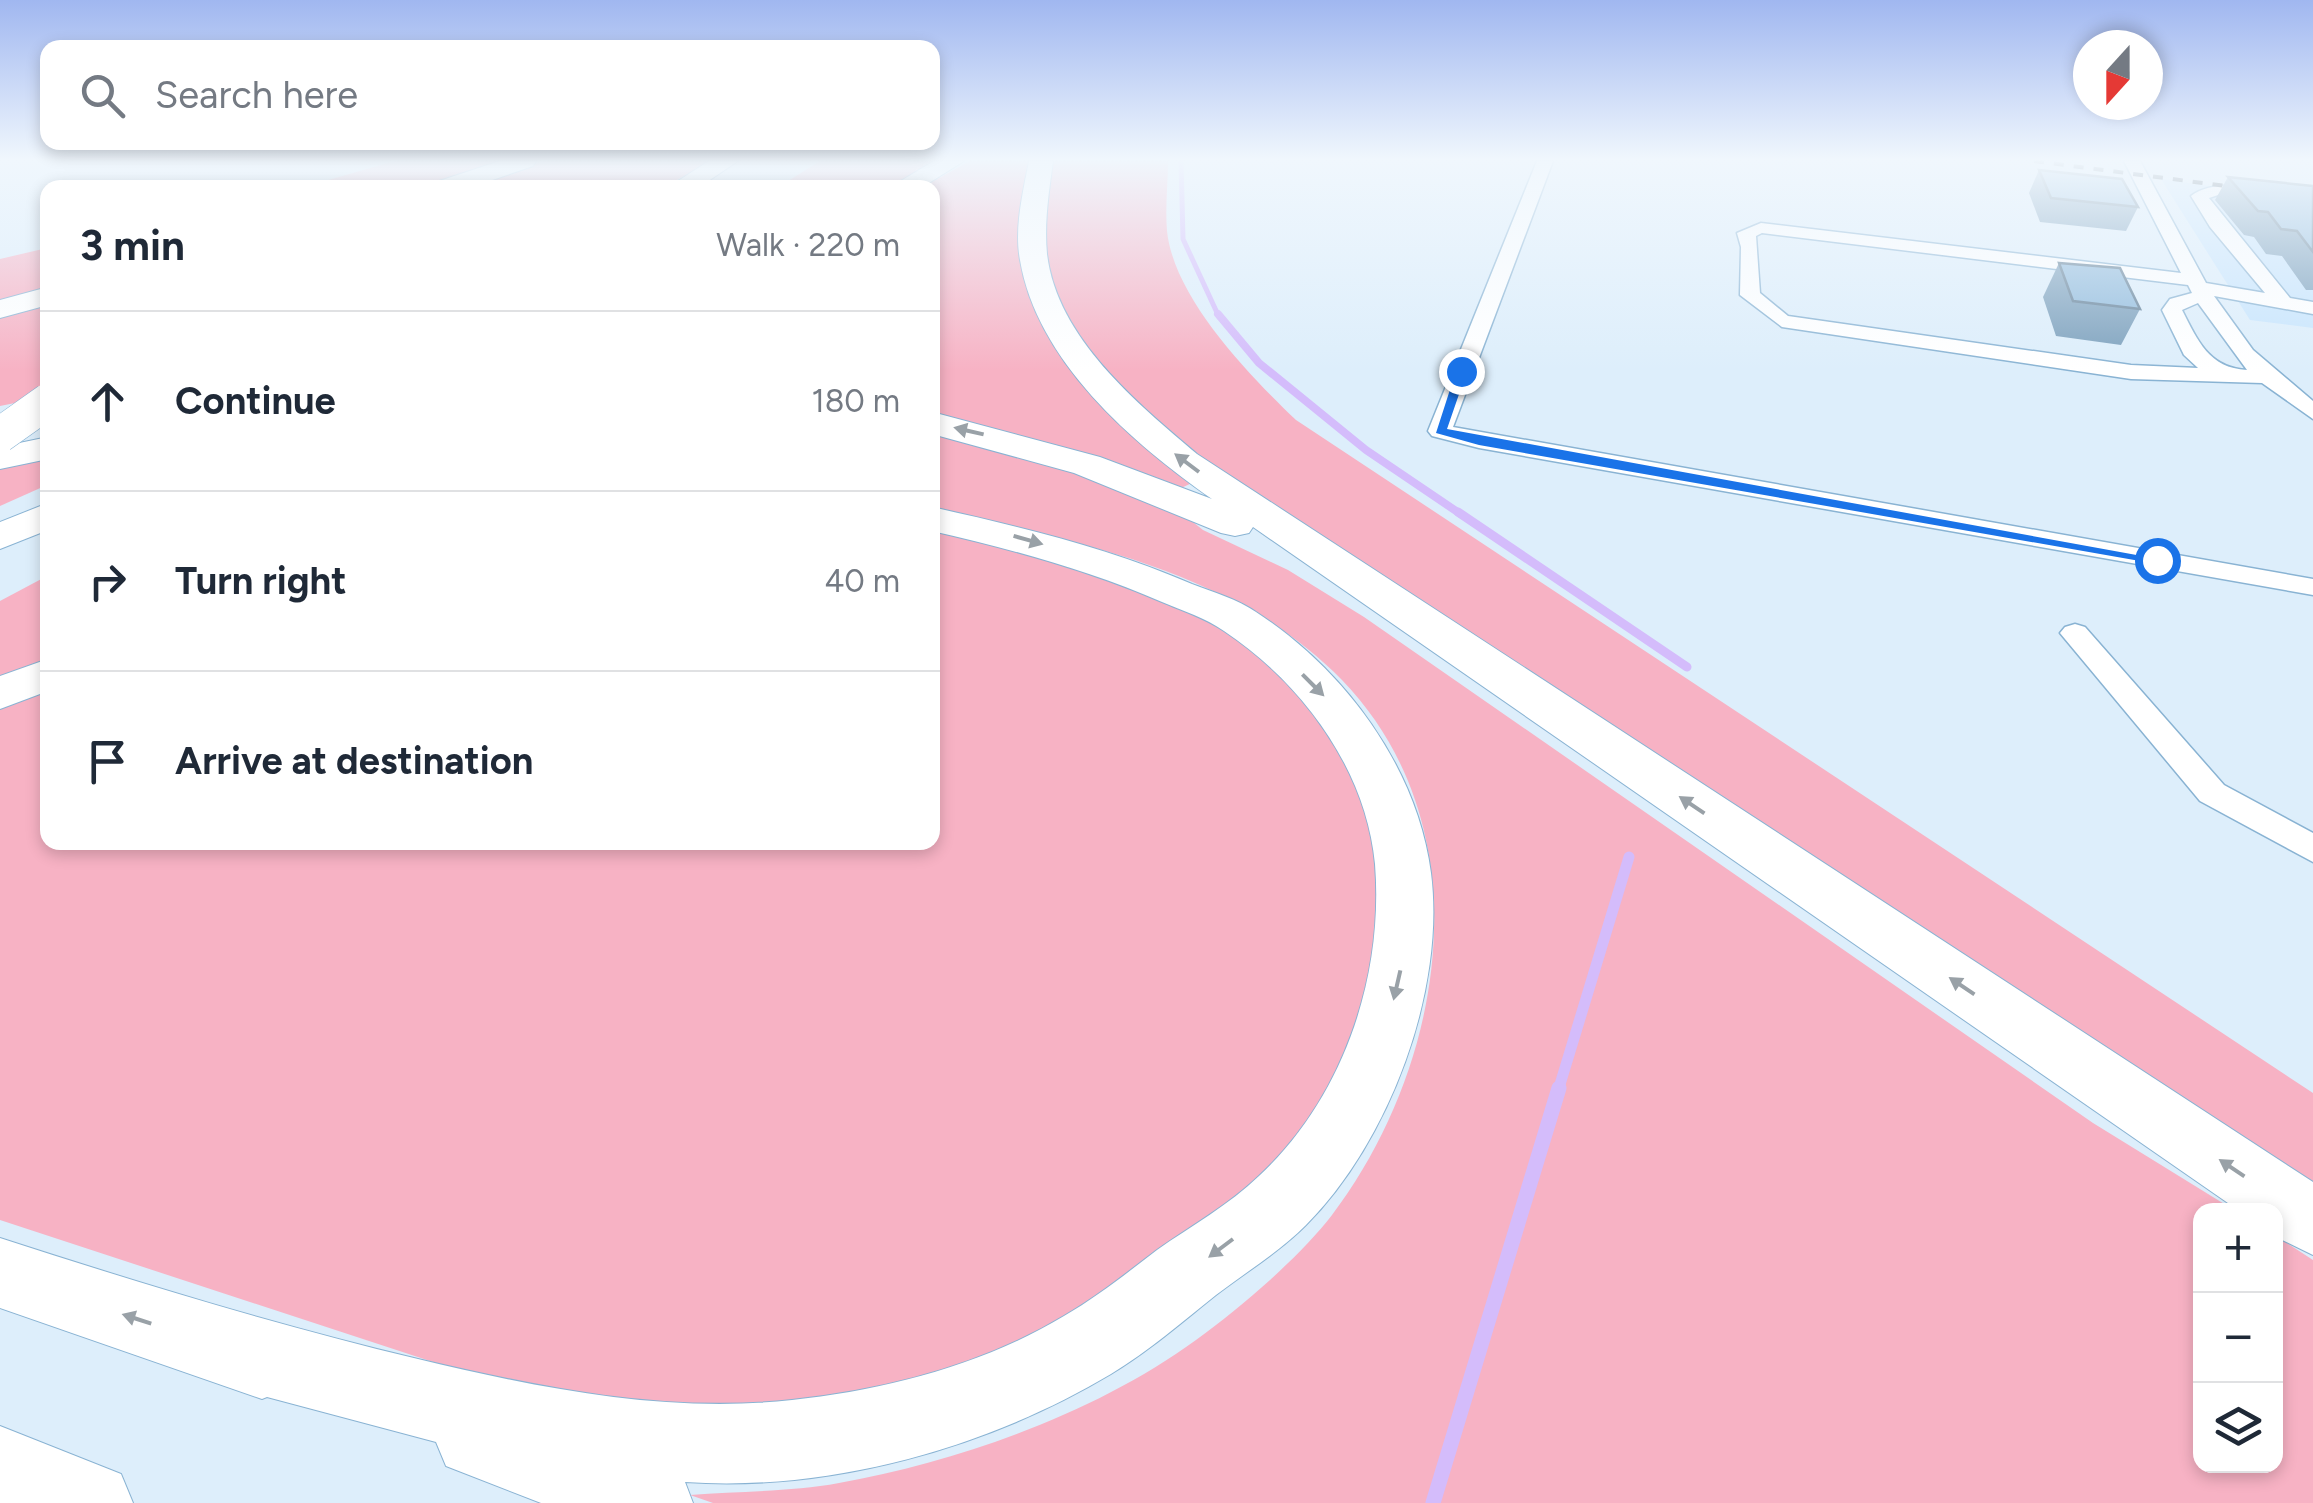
<!DOCTYPE html>
<html lang="en">
<head>
<meta charset="utf-8">
<style>
	:root { --surface:#fff; --page:#f2f2f3; --text:#1f2937; --muted:#747a83; --line:#e0e1e3 }
	body { margin:0; font-family:Figtree,sans-serif; background:var(--page); color:var(--text) }
	.controls { position:absolute; right:30px; bottom:30px; display:grid; overflow:hidden; border-radius:20px; box-shadow:0 5px 15px #0003 }
	.controls button { width:90px; height:90px; display:grid; place-items:center; padding:0; border:0; border-bottom:2px solid var(--line); background:var(--surface); color:var(--text); font:50px sans-serif }
	.compass { position:absolute; left:2073px; top:30px; width:90px; height:90px; border-radius:50%; background:var(--surface); box-shadow:0 5px 15px #0003; rotate:201deg }
	.stop { position:absolute; width:30px; height:30px; margin:-22px; border:8px solid #1a73e8; border-radius:50%; background:#fff }
	.stop.end { background:#1a73e8; border-color:#fff; box-shadow:0 2px 10px #0008 }
	.list { margin:0; padding:0; list-style:none }
	h2 { display:flex; justify-content:space-between; align-items:center; height:130px; margin:0; padding:0 40px; font-size:42px }
	h2 small { font-size:32px; font-weight:400; color:var(--muted) }
	.list li { display:grid; grid-template-columns:65px 1fr auto; gap:30px; align-items:center; box-sizing:border-box; height:180px; padding:0 40px; border-top:2px solid var(--line) }
	.list b { display:block; font-size:38px; white-space:nowrap }
	.list em { font-size:32px; font-style:normal; color:var(--muted) }
	.icon { flex:none; width:55px; height:55px; fill:none; stroke:currentColor; stroke-width:2; stroke-linecap:round; stroke-linejoin:round }
	.map { position:relative; flex:none; width:2313px; height:1503px; overflow:hidden }
	.search { position:absolute; background:var(--surface); box-shadow:0 5px 15px #0003; left:40px; top:40px; width:900px; height:110px; display:flex; align-items:center; gap:25px; box-sizing:border-box; padding:0 35px; border-radius:20px; color:var(--muted); font-size:38px }
	.panel { position:absolute; background:var(--surface); box-shadow:0 5px 15px #0003; left:40px; top:180px; width:900px; height:670px; border-radius:20px }
	.map>svg:first-child { display:block }
</style>
</head>
<body>
<div class="map">
<svg width="2313" height="1503" viewBox="0 0 2313 1503">
	<rect width="100%" height="100%" fill="#ddeefb"/>
	<polygon fill="#c8e5fd" points="2161,179 2313,201 2313,328 2250,320"/>
	<g fill="#f7b2c4">
		<polygon points="395,161 511,161 431,187 300,188"/>
		<polygon points="543,161 713,161 663,187 471,188"/>
		<polygon points="820,161 945,161 892,187 777,188"/>
		<polygon points="970,161 1030,161 1022,240 1032,296 1194,482 1179,489 1022,436 933,415 932,188 921,188"/>
		<path d="M1050,161h118c0,22 -3,47 -1,70 7,67 82,144 129,189l1017,673v93l-1079,-702c-75,-59 -184,-133 -189,-239 -1,-28 4,-57 5,-84z"/>
		<polygon points="47,248 47,292 0,303 0,259"/>
		<polygon points="47,306 47,391 35,399 0,406 0,318"/>
		<path d="M933,429l85,21 166,65 19,15 85,40 76,47 729,506 141,87h-34v256h76v-230l37,24v243h-1600l-23,-8c49,-4 101,-3 149,-12 121,-22 257,-70 357,-143 44,-32 103,-82 136,-125 115,-152 152,-388 10,-535 -104,-107 -268,-142 -409,-168z"/>
		<polygon points="47,454 47,485 0,506 0,463"/>
		<polygon points="933,530 1058,557 1218,623 1307,692 1382,825 1366,1044 1239,1227 907,1406 570,1407 0,1220 0,706 47,686 48,842 932,842"/>
		<polygon points="47,576 47,666 0,686 0,601"/>
	</g>
	<g fill="none" stroke-linecap="round" stroke-linejoin="round">
		<polyline stroke="#d4bcfb" stroke-width="5" points="1181,161 1183,239 1219,317"/>
		<polyline stroke="#d4bcfb" stroke-width="8" points="1218,314 1259,363 1366,450 1462,515"/>
		<polyline stroke="#d4bcfb" stroke-width="9" points="1458,512 1687,667"/>
		<polyline stroke="#d4bcfb" stroke-width="11" points="1558,1091 1629,857"/>
		<polyline stroke="#d4bcfb" stroke-width="15" points="1433,1503 1559,1088"/>
		<defs>
			<g id="minor">
				<polygon points="1537,161 1553,161 1453,427 2313,579 2313,595 1479,448 1432,436 1428,431"/>
				<path d="M2124,161h16l66,122 59,10 -55,-66 -19,-31c29,-22 87,-3 122,2v10l-95,-13 -9,3 81,100 23,4v12l-99,-18 39,54 60,51v18l-51,-36 -131,-4 -349,-52 -42,-32 1,-48 -4,-14 24,-10 420,50zM1762,233l426,52 4,8 -22,6 -8,11 22,45 14,13 -67,-3 -343,-49 -28,-23 -4,-57zM2198,303l49,67c-38,-2 -49,-29 -65,-60z"/>
				<polygon points="2075,624 2085,627 2224,785 2313,833 2313,862 2200,801 2060,633 2065,627"/>
			</g>
			<g id="highway">
				<polygon points="500,161 536,161 533,166 469,188 430,188 433,183"/>
				<polygon points="709,161 738,161 698,188 667,188"/>
				<polygon points="934,161 964,161 921,188 889,188"/>
				<path d="M1029,161h24c-4,30 -9,62 -6,93 10,84 90,149 150,200l1116,728v73l-37,-18v-27h-38l-985,-683 -4,6 -14,3 -14,-3 -147,-60 -142,-39v-22l168,45 112,42c-80,-56 -175,-138 -192,-239 -6,-32 3,-68 9,-99z"/>
				<polygon points="48,287 48,305 0,318 0,300"/>
				<polygon points="48,437 48,459 0,469 0,447"/>
				<polygon points="48,503 48,530 0,549 0,522"/>
				<path d="M932,507c89,20 177,41 260,77 21,8 45,15 64,28 89,58 161,155 175,261 15,117 -42,269 -125,352 -27,27 -60,47 -90,70 -34,27 -67,56 -105,79 -124,74 -281,118 -426,108l8,21h-152l-95,-37 -10,-24 -169,-45 -5,2 -262,-91v-70c139,45 276,87 418,121 121,29 249,55 374,41 93,-10 191,-35 272,-84 33,-19 63,-43 93,-66 34,-24 72,-45 102,-74 84,-78 125,-199 116,-312 -9,-95 -73,-181 -151,-233 -18,-13 -41,-20 -62,-29 -74,-32 -151,-53 -230,-71z"/>
				<polygon points="48,659 48,691 0,709 0,676"/>
				<polygon points="0,1426 121,1474 133,1503 0,1503"/>
			</g>
		</defs>
		<use href="#minor" stroke="#89b3d3" stroke-width="3"/>
		<use href="#highway" stroke="#89b3d3" stroke-width="2"/>
		<use href="#minor" fill="#fff" fill-rule="evenodd"/>
		<use href="#highway" fill="#fff" fill-rule="evenodd"/>
		<polyline stroke="#324350" stroke-width="4" stroke-dasharray="10 10" stroke-linecap="butt" points="2034,161 2249,189"/>
		<defs>
			<polyline id="highway-bridge" points="0,435 48,401"/>
		</defs>
		<use href="#highway-bridge" stroke="#89b3d3" stroke-width="36" stroke-linecap="butt"/>
		<use href="#highway-bridge" stroke="#fff" stroke-width="35"/>
	</g>
	<g fill="#7da1bd">
		<polygon points="2039,170 2138,207 2126,231 2040,222 2029,193"/>
		<polygon points="2228,177 2313,186 2313,290 2306,290 2282,256 2266,254 2254,237 2244,235 2215,200"/>
		<polygon points="2059,263 2140,309 2121,345 2056,336 2043,297"/>
	</g>
	<g fill="#91bbdc" stroke="#66839a" stroke-width="2.5">
		<polygon points="2039,170 2122,179 2138,207 2051,198"/>
		<polygon points="2228,177 2313,186 2313,252 2297,231 2281,229 2268,212 2258,211"/>
		<polygon points="2059,263 2120,268 2140,309 2073,301"/>
	</g>
	<defs><path id="oneway-solid" d="M-6-.8H1V-3.2L6.5 0L1 3.2V.8H-6Z" transform="scale(2.5)"/></defs>
	<g fill="#99a1a7">
		<use href="#oneway-solid" transform="translate(969 431) rotate(-167)"/>
		<use href="#oneway-solid" transform="translate(1187 463) rotate(-143)"/>
		<use href="#oneway-solid" transform="translate(1028 540) rotate(16)"/>
		<use href="#oneway-solid" transform="translate(1313 685) rotate(45)"/>
		<use href="#oneway-solid" transform="translate(1692 805) rotate(-146)"/>
		<use href="#oneway-solid" transform="translate(1397 985) rotate(103)"/>
		<use href="#oneway-solid" transform="translate(1962 986) rotate(-146)"/>
		<use href="#oneway-solid" transform="translate(2232 1168) rotate(-146)"/>
		<use href="#oneway-solid" transform="translate(1221 1248) rotate(143)"/>
		<use href="#oneway-solid" transform="translate(137 1319) rotate(-162)"/>
	</g>
	<linearGradient id="sky" x2="0" y2="1"><stop stop-color="#a0b7f0"/><stop offset="0.43" stop-color="#f0f7fd"/><stop offset="1" stop-color="#f0f7fd" stop-opacity="0"/></linearGradient>
	<rect width="2313" height="371" fill="url(#sky)"/>
	<polygon fill="#1a73e8" points="1461,367 1467,371 1447,429 2164,560 2157,564 1479,445 1436,433 1456,371"/>
</svg>
<div class="controls">
<button>+</button>
<button>−</button>
<button><svg class="icon" aria-label="layers" viewBox="0 0 24 24"><path d="M12 4l9 5-9 5-9-5zM3 14l9 5 9-5"/></svg></button>
</div>
<svg class="compass" viewBox="-18 -18 36 36"><path d="M0-13l5 13h-10z" fill="#e53935"/><path d="M0 13l5-13h-10z" fill="#747a83"/></svg>
<div class="stop" style="left:2157px;top:560px"></div>
<div class="stop end" style="left:1461px;top:371px"></div>
<div class="search"><svg class="icon" aria-label="search" viewBox="0 0 24 24"><circle cx="10" cy="10" r="6"/><path d="M15 15l6 6"/></svg>Search here</div>
<section class="panel">
<h2>3 min<small>Walk · 220 m</small></h2>
<ul class="list">
<li><svg class="icon" aria-label="ahead" viewBox="0 0 24 24"><path d="M12 20V5M6 11l6-6 6 6"/></svg><div><b>Continue</b></div><em>180 m</em></li>
<li><svg class="icon" aria-label="right" viewBox="0 0 24 24"><path d="M7 20v-9h11M14 6l5 5-5 5"/></svg><div><b>Turn right</b></div><em>40 m</em></li>
<li><svg class="icon" aria-label="arrive" viewBox="0 0 24 24"><path d="M6 21V4h12l-3 4 3 4H6"/></svg><div><b>Arrive at destination</b></div></li>
</ul>
</section>
</div>
</body>
</html>
